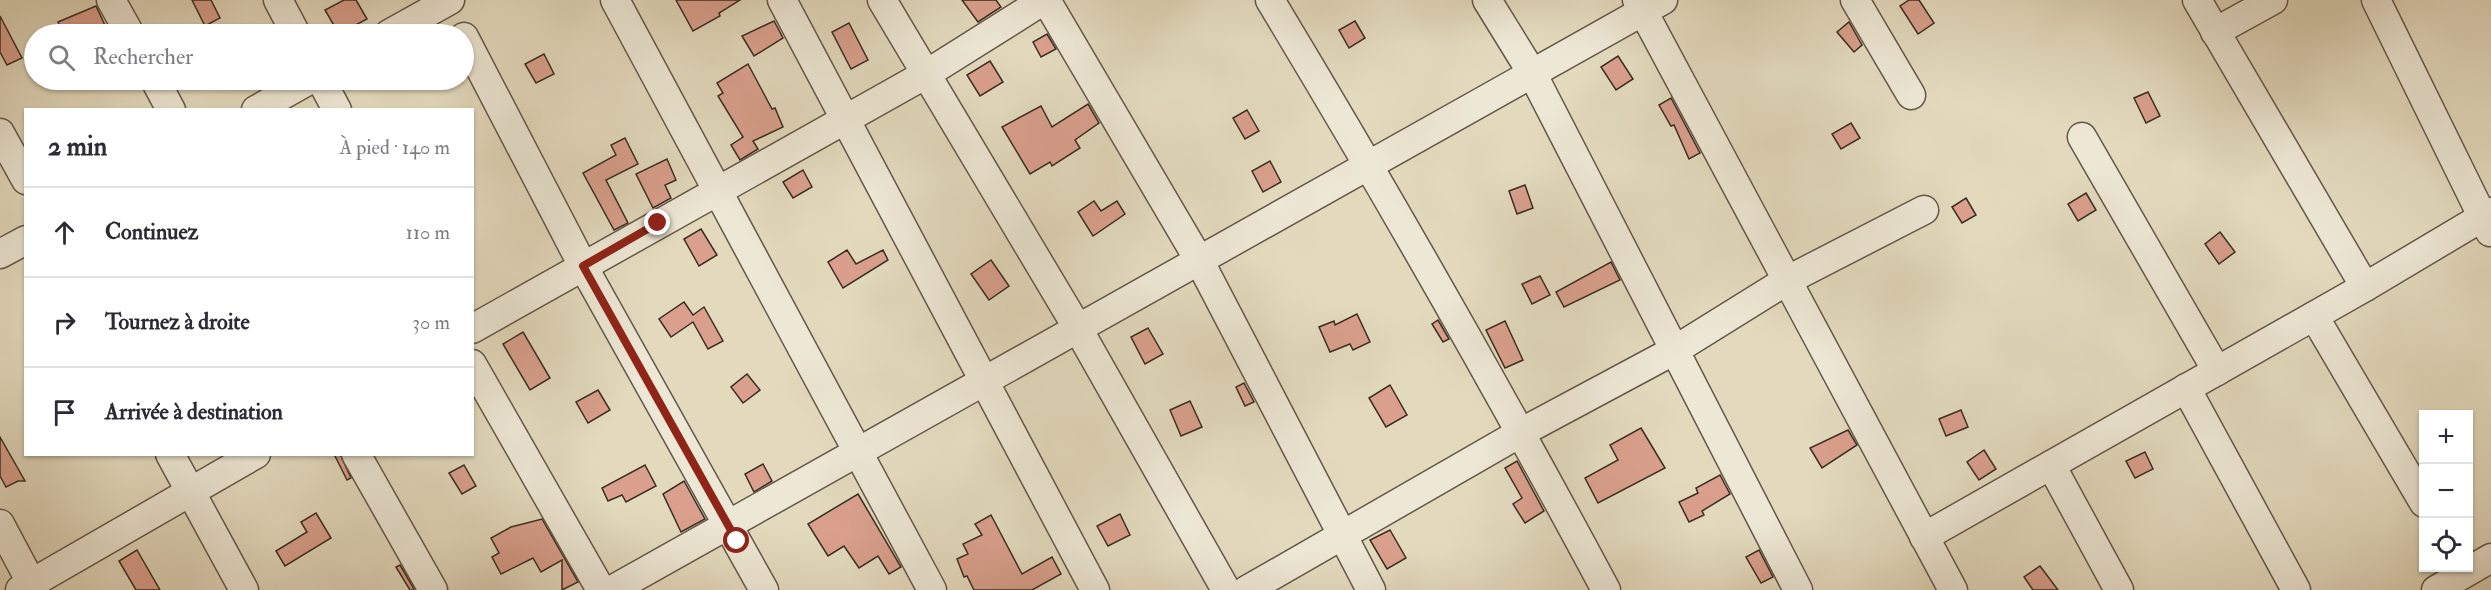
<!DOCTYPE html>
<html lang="fr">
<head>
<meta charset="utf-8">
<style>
	:root { --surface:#fff; --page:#f7f7f7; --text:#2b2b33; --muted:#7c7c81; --line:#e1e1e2 }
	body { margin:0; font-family:"IM FELL Double Pica",serif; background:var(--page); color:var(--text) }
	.controls { position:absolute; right:18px; bottom:18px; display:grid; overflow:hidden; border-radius:0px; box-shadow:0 2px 4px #0004 }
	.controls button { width:54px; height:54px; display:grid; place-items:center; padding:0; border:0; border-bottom:2px solid var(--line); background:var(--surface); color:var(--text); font:30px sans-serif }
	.stop { position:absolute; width:18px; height:18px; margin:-14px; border:4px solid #8f2418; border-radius:50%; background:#fff }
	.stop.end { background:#8f2418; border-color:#fff; box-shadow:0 2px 6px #0008 }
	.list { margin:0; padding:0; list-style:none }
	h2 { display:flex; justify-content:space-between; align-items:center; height:78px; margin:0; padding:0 24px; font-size:26px }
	h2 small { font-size:20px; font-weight:400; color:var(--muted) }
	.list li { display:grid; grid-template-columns:39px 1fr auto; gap:18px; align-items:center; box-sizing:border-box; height:90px; padding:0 24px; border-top:2px solid var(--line) }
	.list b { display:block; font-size:22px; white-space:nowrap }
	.list em { font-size:20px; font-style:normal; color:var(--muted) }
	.icon { flex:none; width:33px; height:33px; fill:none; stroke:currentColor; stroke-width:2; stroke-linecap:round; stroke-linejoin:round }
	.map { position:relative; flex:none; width:2491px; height:590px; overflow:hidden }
	.search { position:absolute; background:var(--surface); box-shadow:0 2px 4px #0004; left:24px; top:24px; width:450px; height:66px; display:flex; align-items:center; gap:15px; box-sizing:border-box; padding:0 21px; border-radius:33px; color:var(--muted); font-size:22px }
	.panel { position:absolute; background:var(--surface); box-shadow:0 2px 4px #0004; left:24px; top:108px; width:450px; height:348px; border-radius:0px }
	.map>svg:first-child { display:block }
</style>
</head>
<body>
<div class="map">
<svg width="2491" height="590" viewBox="0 0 2491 590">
	<rect width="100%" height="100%" fill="#e3dabe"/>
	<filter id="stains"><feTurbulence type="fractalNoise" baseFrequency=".00333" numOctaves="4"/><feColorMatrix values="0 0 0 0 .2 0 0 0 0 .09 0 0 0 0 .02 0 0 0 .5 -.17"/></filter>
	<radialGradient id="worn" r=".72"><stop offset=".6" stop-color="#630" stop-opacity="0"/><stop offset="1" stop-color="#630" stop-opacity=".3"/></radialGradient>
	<g fill="#daa08d" stroke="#3b2d22" stroke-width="1.5">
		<polygon points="192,0 211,0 220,18 205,26"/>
		<polygon points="344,0 356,0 367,19 339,34 325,10"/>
		<polygon points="676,0 740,0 719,13 720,16 693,31"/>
		<polygon points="962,0 996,0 1001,7 978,22"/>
		<polygon points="1909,0 1919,0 1934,23 1918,34 1900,6"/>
		<polygon points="96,6 109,34 63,34 58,22"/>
		<polygon points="0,16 22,58 7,65 0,52"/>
		<polygon points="774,21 783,38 754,56 742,36"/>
		<polygon points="1355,21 1365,38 1349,48 1339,30"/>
		<polygon points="1849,22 1862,45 1854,52 1837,32"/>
		<polygon points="849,23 868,60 851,69 832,32"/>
		<polygon points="1047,34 1056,49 1041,57 1033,42"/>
		<polygon points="544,54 554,74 536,83 525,64"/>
		<polygon points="1618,56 1633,79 1616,90 1601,67"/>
		<polygon points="990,61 1003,82 980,96 967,75"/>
		<polygon points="748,64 772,109 775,108 783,127 753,141 758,149 740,160 731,145 743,137 718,96 723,93 717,83"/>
		<polygon points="2148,92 2160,116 2146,123 2134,98"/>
		<polygon points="1671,98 1700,153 1689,159 1674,125 1671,126 1659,105"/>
		<polygon points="1088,104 1099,123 1075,140 1080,148 1052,166 1050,162 1030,174 1002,127 1041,106 1052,127"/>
		<polygon points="1247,110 1259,131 1245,139 1233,118"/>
		<polygon points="1851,123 1860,138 1841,149 1832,134"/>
		<polygon points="625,138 638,164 606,180 628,223 614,230 583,173 616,155 611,145"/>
		<polygon points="667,159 676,180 665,185 671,198 653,208 636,174"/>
		<polygon points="1270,161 1281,182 1263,192 1252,171"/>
		<polygon points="803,170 812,187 793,198 783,182"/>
		<polygon points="1525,185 1533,208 1517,214 1509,191"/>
		<polygon points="2086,193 2096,210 2078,221 2068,204"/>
		<polygon points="1966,198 1976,215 1962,223 1952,207"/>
		<polygon points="1094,201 1101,211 1117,201 1125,214 1093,236 1078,212"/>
		<polygon points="701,229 717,255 699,266 684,239"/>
		<polygon points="2220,232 2235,252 2219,264 2205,244"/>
		<polygon points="847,250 856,264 883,250 888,260 843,288 828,262"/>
		<polygon points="991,260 1009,286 989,300 971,274"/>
		<polygon points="1611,262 1620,280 1564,307 1556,292"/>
		<polygon points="1540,276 1550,295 1532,304 1522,284"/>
		<polygon points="684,302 693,315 704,307 723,341 708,349 693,322 671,337 659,319"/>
		<polygon points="1357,314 1370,342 1353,350 1350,344 1330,352 1319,327 1334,321 1335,325"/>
		<polygon points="1438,320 1449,339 1443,342 1432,324"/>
		<polygon points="1505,321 1523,360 1505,368 1486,330"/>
		<polygon points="1148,328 1163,354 1145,364 1131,337"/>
		<polygon points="523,332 550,378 530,390 503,344"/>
		<polygon points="747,374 760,390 743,403 731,387"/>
		<polygon points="1244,383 1254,402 1245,406 1236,387"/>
		<polygon points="1390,385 1407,415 1386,427 1369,398"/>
		<polygon points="598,390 610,410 588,423 576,402"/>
		<polygon points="1190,401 1202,427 1181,436 1170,410"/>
		<polygon points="1961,410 1968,427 1946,436 1939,419"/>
		<polygon points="1641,428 1665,468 1598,503 1585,478 1618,460 1610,445"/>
		<polygon points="1848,430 1857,445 1822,468 1810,448"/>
		<polygon points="0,437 25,481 18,481 6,487 0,476"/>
		<polygon points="1984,450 1996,469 1979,480 1967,462"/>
		<polygon points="2145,452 2153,469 2135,478 2126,461"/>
		<polygon points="334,454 340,454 351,478 347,480"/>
		<polygon points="1517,461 1544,511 1525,523 1513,504 1522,498 1505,468"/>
		<polygon points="763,464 772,481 754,492 745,474"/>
		<polygon points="464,465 476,486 462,494 449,473"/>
		<polygon points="645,465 656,486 626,502 622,495 608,501 602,488"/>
		<polygon points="1720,475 1730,494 1702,511 1704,515 1689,522 1679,502 1698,493 1696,488"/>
		<polygon points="684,481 705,519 681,532 663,494"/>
		<polygon points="858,494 901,567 889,574 878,556 859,568 844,546 828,556 808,524"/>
		<polygon points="316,513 331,538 285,566 276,551 307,532 301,522"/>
		<polygon points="1120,514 1130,535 1108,546 1097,526"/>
		<polygon points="991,515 1022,574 1052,557 1061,574 1032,590 974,590 967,576 964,577 957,559 968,554 963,544 982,535 975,524"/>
		<polygon points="542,519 578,582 562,590 562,560 541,572 533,558 501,574 492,557 499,553 491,538 511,527"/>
		<polygon points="1390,530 1406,558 1387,569 1370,540"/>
		<polygon points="137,550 160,590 136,590 119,561"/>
		<polygon points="1759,550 1773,577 1761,583 1746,557"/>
		<polygon points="400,565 414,589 413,590 410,590 396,567"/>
		<polygon points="2040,566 2058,590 2033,590 2024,577"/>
	</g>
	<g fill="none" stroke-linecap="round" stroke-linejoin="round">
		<defs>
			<g id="minor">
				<polyline points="111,0 130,34"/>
				<polyline points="278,0 296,34"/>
				<polyline points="615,0 932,590"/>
				<polyline points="782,0 1095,590"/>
				<polyline points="882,0 1077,327 1226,590"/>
				<polyline points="1046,0 1199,260 1371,590"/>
				<path d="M1270,0c117,194 229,390 336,590"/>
				<polyline points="1487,0 1532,73 1798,590"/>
				<polyline points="1637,0 1953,590"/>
				<polyline points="1855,0 1911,95"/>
				<polyline points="2197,0 2365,287"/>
				<polyline points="2376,0 2490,232"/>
				<polyline points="2215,32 2273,0"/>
				<polyline points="389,34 450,0"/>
				<polyline points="464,37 583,266 764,590"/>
				<polyline points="155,80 171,110"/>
				<polyline points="321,80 337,110"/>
				<polyline points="256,110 309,80"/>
				<polyline points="0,133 26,180"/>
				<polyline points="2082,137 2217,371"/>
				<polyline points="0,254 26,240"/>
				<polyline points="2314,316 2424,503"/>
				<polyline points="472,329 928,73 1044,0"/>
				<polyline points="472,364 601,590"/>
				<polyline points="2186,388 2296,590"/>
				<polyline points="170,454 244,590"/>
				<polyline points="356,454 433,590"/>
				<polyline points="2051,465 2119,590"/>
				<polyline points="0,524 35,590"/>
				<polyline points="1924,537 2365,287 2491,212"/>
				<polyline points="20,590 256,454"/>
				<polyline points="612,590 1663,0"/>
				<polyline points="1247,590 1522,432 1675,350 1786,281 1924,210"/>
				<polyline points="2436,590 2491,558"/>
			</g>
		</defs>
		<use href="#minor" stroke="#655849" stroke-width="31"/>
		<use href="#minor" stroke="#ede7d5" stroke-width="28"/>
	</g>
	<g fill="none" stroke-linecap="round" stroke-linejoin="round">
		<polyline stroke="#8f2418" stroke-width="8" points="658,223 583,266 737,541"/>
	</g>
	<rect width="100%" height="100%" filter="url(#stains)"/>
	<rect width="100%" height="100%" fill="url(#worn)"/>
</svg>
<div class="controls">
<button>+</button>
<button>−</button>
<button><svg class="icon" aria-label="locate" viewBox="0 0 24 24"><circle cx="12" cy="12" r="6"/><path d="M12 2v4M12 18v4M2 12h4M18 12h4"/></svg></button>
</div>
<div class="stop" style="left:737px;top:541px"></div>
<div class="stop end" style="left:658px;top:223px"></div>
<div class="search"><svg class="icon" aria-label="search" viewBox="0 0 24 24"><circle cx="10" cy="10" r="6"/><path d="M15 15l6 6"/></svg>Rechercher</div>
<section class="panel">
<h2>2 min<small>À pied · 140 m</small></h2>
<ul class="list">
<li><svg class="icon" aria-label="ahead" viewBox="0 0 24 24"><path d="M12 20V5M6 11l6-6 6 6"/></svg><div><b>Continuez</b></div><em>110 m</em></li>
<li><svg class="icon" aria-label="right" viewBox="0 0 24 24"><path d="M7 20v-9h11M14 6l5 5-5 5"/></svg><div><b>Tournez à droite</b></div><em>30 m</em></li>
<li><svg class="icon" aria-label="arrive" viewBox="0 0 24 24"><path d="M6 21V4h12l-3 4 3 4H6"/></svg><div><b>Arrivée à destination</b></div></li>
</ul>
</section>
</div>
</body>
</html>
